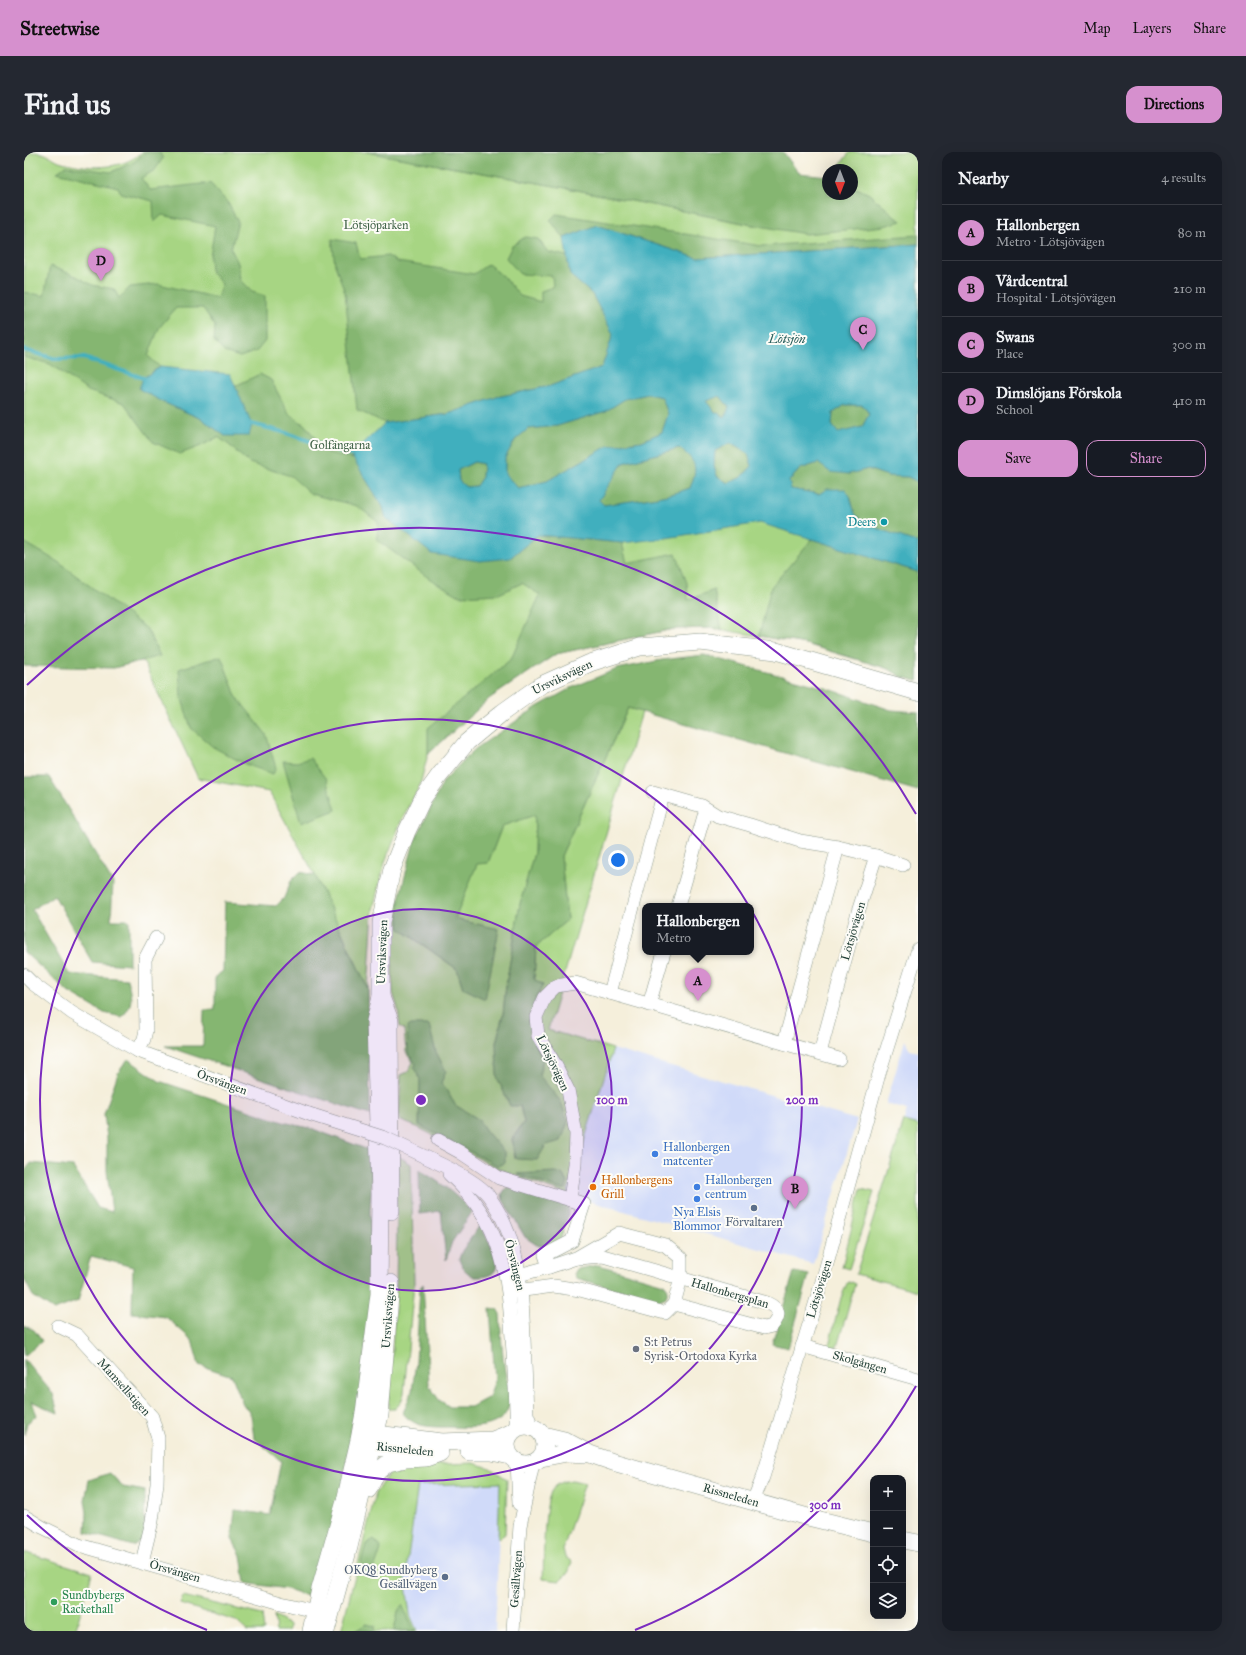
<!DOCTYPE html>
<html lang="en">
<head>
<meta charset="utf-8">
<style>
	:root { --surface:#171b24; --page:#242831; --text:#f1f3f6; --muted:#9ea1a6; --line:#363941; --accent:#d690ce }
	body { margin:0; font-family:"IM FELL Great Primer",serif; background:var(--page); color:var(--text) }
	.controls { position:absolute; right:12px; bottom:12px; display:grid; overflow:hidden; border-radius:8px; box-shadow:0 4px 16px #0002 }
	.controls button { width:36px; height:36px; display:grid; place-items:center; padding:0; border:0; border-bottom:1px solid var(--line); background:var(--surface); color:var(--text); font:20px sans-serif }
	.compass { position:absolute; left:798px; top:12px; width:36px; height:36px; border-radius:50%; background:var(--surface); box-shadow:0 4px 16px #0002; rotate:180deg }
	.you { position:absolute; left:594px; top:708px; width:14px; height:14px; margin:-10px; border:3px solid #fff; border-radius:50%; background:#1a73e8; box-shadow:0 0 0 6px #1a73e833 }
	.badge { display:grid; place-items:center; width:26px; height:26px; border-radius:50%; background:var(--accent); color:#111; font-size:13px; font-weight:700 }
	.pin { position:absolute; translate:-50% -33px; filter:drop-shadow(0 1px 2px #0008) }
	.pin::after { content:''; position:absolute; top:21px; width:14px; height:12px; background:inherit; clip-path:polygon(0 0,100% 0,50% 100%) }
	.popup { position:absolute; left:618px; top:751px; width:112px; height:52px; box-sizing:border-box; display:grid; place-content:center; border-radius:8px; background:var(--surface); filter:drop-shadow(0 1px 3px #0005); font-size:13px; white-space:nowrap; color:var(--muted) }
	.popup b { font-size:15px; color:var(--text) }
	.popup::after { content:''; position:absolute; left:50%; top:100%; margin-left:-8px; border:8px solid transparent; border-top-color:var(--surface) }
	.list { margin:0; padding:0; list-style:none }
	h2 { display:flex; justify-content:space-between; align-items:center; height:52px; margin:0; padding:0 16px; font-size:17px }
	h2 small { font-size:13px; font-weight:400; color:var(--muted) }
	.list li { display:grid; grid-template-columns:26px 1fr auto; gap:12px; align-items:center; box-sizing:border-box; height:56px; padding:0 16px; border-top:1px solid var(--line) }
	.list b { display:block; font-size:15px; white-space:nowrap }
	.list p { margin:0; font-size:13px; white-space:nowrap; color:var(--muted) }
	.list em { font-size:13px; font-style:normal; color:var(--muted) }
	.actions { display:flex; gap:8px; padding:12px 16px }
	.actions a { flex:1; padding:9px 0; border:1px solid var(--accent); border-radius:12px; text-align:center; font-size:14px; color:var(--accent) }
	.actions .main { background:var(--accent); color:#111 }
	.icon { flex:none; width:22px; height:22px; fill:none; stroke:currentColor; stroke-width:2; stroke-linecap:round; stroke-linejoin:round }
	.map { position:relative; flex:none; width:894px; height:1479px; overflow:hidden; border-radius:12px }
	header { display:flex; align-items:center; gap:24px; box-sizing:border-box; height:56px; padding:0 20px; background:var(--accent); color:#111 }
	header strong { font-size:19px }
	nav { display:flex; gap:22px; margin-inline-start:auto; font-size:14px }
	.intro { display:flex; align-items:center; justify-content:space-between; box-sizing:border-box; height:96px; padding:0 24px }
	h1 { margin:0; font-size:28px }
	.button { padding:10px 18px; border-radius:12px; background:var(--accent); color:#111; font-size:14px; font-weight:700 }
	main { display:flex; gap:24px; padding:0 24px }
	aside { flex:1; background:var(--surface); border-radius:12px; box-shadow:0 4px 16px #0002 }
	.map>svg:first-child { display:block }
</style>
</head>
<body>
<header>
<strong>Streetwise</strong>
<nav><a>Map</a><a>Layers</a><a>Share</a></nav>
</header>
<div class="intro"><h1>Find us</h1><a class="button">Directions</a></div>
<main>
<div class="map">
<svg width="894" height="1479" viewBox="0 0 894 1479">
	<rect width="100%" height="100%" fill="#fdfcf7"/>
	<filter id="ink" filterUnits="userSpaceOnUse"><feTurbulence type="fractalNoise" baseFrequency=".025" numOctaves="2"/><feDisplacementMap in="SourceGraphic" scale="8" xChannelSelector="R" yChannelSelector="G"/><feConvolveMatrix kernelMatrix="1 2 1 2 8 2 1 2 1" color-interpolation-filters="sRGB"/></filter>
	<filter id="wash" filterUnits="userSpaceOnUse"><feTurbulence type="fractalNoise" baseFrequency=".012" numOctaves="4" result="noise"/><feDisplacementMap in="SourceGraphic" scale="16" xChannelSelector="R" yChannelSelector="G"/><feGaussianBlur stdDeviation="0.9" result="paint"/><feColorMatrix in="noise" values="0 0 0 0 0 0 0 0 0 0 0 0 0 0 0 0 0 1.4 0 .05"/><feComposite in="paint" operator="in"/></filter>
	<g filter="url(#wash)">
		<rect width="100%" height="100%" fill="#f5efdb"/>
		<g fill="#d0daf9">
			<polygon points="881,888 886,898 894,900 894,1139 832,1122 883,958 862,952"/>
			<polygon points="589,897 833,968 789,1112 543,1043"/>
			<polygon points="477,1331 471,1479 393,1479 386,1463 381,1426 394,1333"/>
		</g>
		<g fill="#a7d583" stroke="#63895c">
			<path d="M0,0c7,0 15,0 21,2 5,2 10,5 14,7 26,8 63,10 83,-9h225l210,38 176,35 147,-4 -31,-27 -17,-8v-16h-16l14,-18h68v529l-16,-4 -13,-8 -83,-25 -94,-16 -39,1 -117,25 -66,44 -62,56 -8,31 -18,34 -17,43 -12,47 -5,80 -53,-114 -46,-83 -71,-14 -55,-117 -16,-1 -103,-36z"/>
			<polygon points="604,556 618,560 524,878 589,897 543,1043 475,1017 393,975 375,968 377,923 384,920 389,910 382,900 380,877 376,875 374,857 369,841 367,790 371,750 375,750 375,776 433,817 439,836 431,767 453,711 464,711 478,674 511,662 510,701 496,752 482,833 479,863 472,891 496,954 500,970 488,987 491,1007 519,908 509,884 507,862 512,846 519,833 510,827 512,795 543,768 537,704"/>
			<polygon points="880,969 894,973 894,1139 832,1122"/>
			<polygon points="371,1002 387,1012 390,1131 380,1241 377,1250 371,1257 364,1257 372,1143 373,1064"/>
			<polygon points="837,1037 850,1040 825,1117 818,1115"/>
			<polygon points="824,1129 831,1132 813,1195 804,1197 817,1146"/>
			<path d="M449,1311l17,5 17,11 -2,55 -7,5 2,-56 -82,2 -13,93 5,37 7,16h-76l35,-139c5,-7 9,-15 16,-20 13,-8 64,-8 81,-9z"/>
			<path d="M548,1328l13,3 -22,66 2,8 7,5 -4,11 -8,8 -17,-2c1,-20 0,-70 8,-87 4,-8 13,-11 21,-12z"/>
			<polygon points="0,1400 68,1421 51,1479 0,1479"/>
			<polygon points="159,1444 238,1463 240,1479 223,1479 212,1469 156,1452"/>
			<polygon points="250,1464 266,1474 264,1479 252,1479"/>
		</g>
		<g fill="#85b671" stroke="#527a52">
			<polygon points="121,0 135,0 139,6 131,18 117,26 126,38 186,31 204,51 214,70 207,97 214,111 216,128 228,140 241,144 241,189 233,199 216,205 200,200 190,189 191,174 179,156 152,156 135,176 124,204 136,215 119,226 141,251 178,267 201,284 217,250 211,234 236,222 247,228 265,262 281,273 302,300 330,307 359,355 362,366 486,406 514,383 598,391 603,411 652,401 663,431 664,448 690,438 698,478 688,476 649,477 532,502 466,546 404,602 404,576 487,507 516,443 498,431 475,442 436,444 406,427 353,388 354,370 333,354 287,342 267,324 225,311 205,293 194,285 177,294 156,302 129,290 100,251 64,239 26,212 0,205 0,140 20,144 26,114 52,124 68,133 90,137 95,146 106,135 134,132 193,146 198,132 187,120 186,105 191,74 138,63 130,70 129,49 97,41 94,35 33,20 42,14 87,20 110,10"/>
			<polygon points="343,0 759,0 775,21 804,24 804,42 828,42 828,34 845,42 877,69 860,74 782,82 729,73 553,38"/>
			<polygon points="532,62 738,94 894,83 894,92 673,106 573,73 540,86 526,68"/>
			<polygon points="501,85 514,87 524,100 543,104 546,123 568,142 589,182 578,215 526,234 473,245 424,262 361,271 333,258 321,140 311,113 308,87 332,91 336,107 364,104 373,110 450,122 464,112 481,126 496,144 517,150 517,139 529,135 528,124 496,122 482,106 488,94"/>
			<polygon points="624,242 638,245 644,262 638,280 618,289 600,291 568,303 523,329 494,336 481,322 481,306 491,288 504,277 533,274 582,259 601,247"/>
			<polygon points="696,244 705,255 701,265 690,259 681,249"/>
			<polygon points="821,253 839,253 845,262 838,275 814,282 808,273 809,261"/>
			<polygon points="706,291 724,302 728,314 718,325 704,331 693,324 690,314 691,299"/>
			<path d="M656,296c18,14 18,19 10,40 -29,11 -56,12 -86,17l-6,-6 25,-36z"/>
			<polygon points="450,310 459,312 458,325 452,334 442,335 435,329 434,318"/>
			<polygon points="794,311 825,322 844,317 864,324 884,325 894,330 894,391 842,372 831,362 826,344 803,337 795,342 767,337 765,329 776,317"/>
			<polygon points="788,387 894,420 894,529 878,525 865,517 782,492 735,484 747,435"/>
			<polygon points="0,390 34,410 123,477 136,504 90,516 0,514"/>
			<polygon points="680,503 802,536 867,558 894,560 894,639 604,556 537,704 543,768 512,795 510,827 519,833 512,846 507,862 509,884 519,908 515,923 537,950 544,970 537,989 522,993 513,1008 492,1007 488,987 500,970 496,954 486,954 473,925 472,891 479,863 482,833 496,752 510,701 511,663 478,674 464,711 453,712 431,767 475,777 461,847 439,836 433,817 375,776 375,747 390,690 420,628 451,597 513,555 547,536 593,517 638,508"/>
			<polygon points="197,504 212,544 242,582 252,616 249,622 221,612 189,595 167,576 157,544 155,517"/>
			<polygon points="286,606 302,627 312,658 277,671 259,609 273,610"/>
			<path d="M0,625h25l64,106 -2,37h18v45l-37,-3 -38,-67 -22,15 37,64 58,5c4,17 8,24 -5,38l-18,-4 -36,-21 -44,-40z"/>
			<polygon points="276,720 291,723 344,837 346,963 141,894 179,894 180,858 191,858 191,825 199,819 201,750 252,754 260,746 267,729"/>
			<polygon points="387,873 405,873 412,900 422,919 417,931 424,939 431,953 454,967 462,979 481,1001 481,1010 474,1014 395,973 396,927 390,916 392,912 384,900 383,876"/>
			<polygon points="104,907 135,929 259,970 289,977 350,1000 346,1058 348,1137 337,1233 329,1268 318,1339 293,1430 283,1444 263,1437 221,1431 217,1403 208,1387 211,1358 246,1363 257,1309 230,1286 227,1263 219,1252 208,1224 175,1213 168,1188 142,1165 108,1161 109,1115 67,1104 54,1149 30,1158 9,1144 0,1127 0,1020 7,1011 49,1015 74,1056 88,1060 83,1019 83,986 80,962 94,921"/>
			<path d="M395,1018c20,11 38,25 53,42l-20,30 -6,18 -5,-49 -21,3z"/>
			<polygon points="532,1020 538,1022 544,1030 542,1037 535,1037 493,1022"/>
			<polygon points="483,1035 544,1050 545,1060 535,1093 514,1094 501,1085 479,1048 478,1042"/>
			<path d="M456,1073c5,9 24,40 13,48 -5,4 -13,4 -18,4 -9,-4 -13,-9 -16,-18l3,-8z"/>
			<polygon points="575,1113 640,1132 644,1137 642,1145 634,1149 552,1126 550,1122 553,1117"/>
			<polygon points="770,1120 785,1123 764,1196 748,1192"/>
			<path d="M399,1132l6,101 10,15 11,7h21l18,-10 6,-17 -5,-72 7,1 3,5c1,19 2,39 5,58 1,8 5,15 5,23 1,35 -35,33 -60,32 -18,0 -36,1 -47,-14l9,-22 4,-29 4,-74z"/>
			<polygon points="0,1174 10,1178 18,1189 0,1204"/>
			<polygon points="0,1207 29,1242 34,1261 7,1249 13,1263 3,1271 0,1283"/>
			<polygon points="86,1321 99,1335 121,1339 120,1386 109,1394 62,1380 63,1361 61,1348 65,1328"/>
			<polygon points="350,1387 357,1397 351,1415 341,1419 337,1410 342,1392"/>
			<polygon points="378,1453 391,1479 370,1479 374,1459"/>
			<polygon points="342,1472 351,1474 350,1479 331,1479"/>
		</g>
		<g fill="#41afbe" stroke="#307679" fill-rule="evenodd">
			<path d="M573,73l100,33 221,-14v238l-10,-5 -20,-1 -20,-7 -19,5 -19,-2 -12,-9 -18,6 -11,12 2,8 28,5 8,-5h18l5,7 5,18 11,10 52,19v29l-158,-49 -94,15 -44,5 -84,-8 -28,23 -30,3 -48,-7 -46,-36 -3,-11 -32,-52 34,-32 63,-9 49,-17 53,-11 52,-19 11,-33 -21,-40 -22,-19 -6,-37zM624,242l14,3 6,17 -6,18 -20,9 -34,5 -61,35 -29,7 -13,-14v-16l10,-18 13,-11 29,-3 49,-15 19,-12zM696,244l9,11 -4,10 -11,-6 -8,-10zM821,253h18l6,9 -7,13 -24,6 -6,-8 1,-12zM706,291l18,11 4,12 -10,11 -14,6 -11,-7 -3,-10 1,-15zM655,296c18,13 19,20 11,40 -28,11 -57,12 -86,17l-5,-5 24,-37zM450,310l9,2 -1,13 -6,9 -10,1 -7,-6 -1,-11z"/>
			<polygon points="136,215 206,222 228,273 225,284 201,284 178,267 141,251 115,237 119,226"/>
		</g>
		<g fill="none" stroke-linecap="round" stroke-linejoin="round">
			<g stroke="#41afbe" stroke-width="4">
				<polyline points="0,198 32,207 60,206 122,227"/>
				<polyline points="224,271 259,280 327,303"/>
			</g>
		</g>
	</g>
	<g filter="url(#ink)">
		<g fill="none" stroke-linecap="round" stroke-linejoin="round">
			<defs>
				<g id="minor">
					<polyline points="629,640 678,654 694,664 726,673 776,689 814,695 852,704 879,713"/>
					<polyline points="654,754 682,657"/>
					<polyline points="0,823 8,831 48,861 114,899 285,962"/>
					<polyline points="586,841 639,643"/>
					<polyline points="625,853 640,800"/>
					<polyline points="760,891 814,695"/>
					<polyline points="114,899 120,887 122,878 121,807 132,786"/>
					<polyline points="796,901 834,760 852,704"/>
					<polyline points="414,988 436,1000 475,1026 560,1052 548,1089 521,1103 525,1115"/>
					<path d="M410,1009c15,7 44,21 54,34 32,44 34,92 36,143 1,25 2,50 3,76l5,13"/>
					<path d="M425,1022c58,53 59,106 64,178 1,26 4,51 3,77"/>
					<polyline points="546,1048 551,1012 552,982 544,938 531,912 514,884 512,865 521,845 532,834 551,831 815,907"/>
					<path d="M553,1106l26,-2 164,47c13,6 14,12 5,23l-8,2 -90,-24"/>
					<polyline points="483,1126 525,1115 552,1106 595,1081 641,1093 657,1106 657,1126 650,1152 641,1161 556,1138 530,1134 485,1140"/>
					<polyline points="34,1174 53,1183 128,1265 134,1286 133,1332 128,1369 118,1410"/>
					<polyline points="778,1194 894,1227"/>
					<polyline points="493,1310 495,1352"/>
					<polyline points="729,1349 739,1325 799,1126 855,922 894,797"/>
					<polyline points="0,1364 18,1375 55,1393 257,1451 300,1461"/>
					<polyline points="489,1479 496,1374 509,1311"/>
				</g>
				<g id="tertiary">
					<polyline points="357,845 366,869 367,1059"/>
					<circle cx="502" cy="1293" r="19"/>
					<polyline points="519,1283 540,1288 566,1302 589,1310 780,1364 849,1381"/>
					<polyline points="343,1286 352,1282 418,1290 469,1288 487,1281"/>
					<polyline points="339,1290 349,1295 395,1299"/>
					<polyline points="445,1300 468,1300 486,1304"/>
					<polyline points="517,1306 543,1301 562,1302"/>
					<polyline points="344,1338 353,1320 364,1311 382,1307 402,1306 416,1301"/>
					<polyline points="879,1388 894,1391"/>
					<polyline points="287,1479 296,1437 321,1349 335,1288 340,1261 355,1142 356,1042 351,869 357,845 357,771 368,717 383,679 399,646 415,624 443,590 479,560 517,533 566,511 616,495 676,490 752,499 894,540"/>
					<polyline points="302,1479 325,1395 356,1263 367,1131"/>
				</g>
			</defs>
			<use href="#minor" stroke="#8a9688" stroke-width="14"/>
			<use href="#tertiary" stroke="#8a9688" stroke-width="18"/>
			<use href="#minor" stroke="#fff" stroke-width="13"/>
			<use href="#tertiary" stroke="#fff" stroke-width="17"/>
			<defs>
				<polyline id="minor-bridge" points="285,962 361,986 410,1009"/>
			</defs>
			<use href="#minor-bridge" stroke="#8a9688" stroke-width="14" stroke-linecap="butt"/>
			<use href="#minor-bridge" stroke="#fff" stroke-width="13"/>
		</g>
	</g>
	<circle cx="397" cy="948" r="191" fill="#7b2cbf" fill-opacity=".12"/>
	<g fill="none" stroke="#7b2cbf" stroke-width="2">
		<circle cx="397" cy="948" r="191"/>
		<circle cx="397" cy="948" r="381"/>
		<path d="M892 1234A572 572 0 0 1 611 1478M183 1478A572 572 0 0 1 3 1363M3 533A572 572 0 0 1 892 662"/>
	</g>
	<circle fill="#0f9aa8" stroke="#fdfcf7" stroke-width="1.5" cx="860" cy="370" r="4"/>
	<g fill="#3f7fe0" stroke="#fdfcf7" stroke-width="1.5">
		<circle cx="631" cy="1002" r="4"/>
		<circle cx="673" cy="1035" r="4"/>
		<circle cx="673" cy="1047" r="4"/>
	</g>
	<circle fill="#e8710a" stroke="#fdfcf7" stroke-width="1.5" cx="569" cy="1035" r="4"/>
	<g fill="#5c6f8a" stroke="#fdfcf7" stroke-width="1.5">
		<circle cx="730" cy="1056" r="4"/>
		<circle cx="421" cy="1425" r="4"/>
	</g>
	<circle fill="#6b7280" stroke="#fdfcf7" stroke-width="1.5" cx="612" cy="1197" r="4"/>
	<circle fill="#2e9e5b" stroke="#fdfcf7" stroke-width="1.5" cx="30" cy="1450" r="4"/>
	<g text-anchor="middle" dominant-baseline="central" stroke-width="4" stroke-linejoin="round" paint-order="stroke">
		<g font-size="12" fill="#416348" stroke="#fdfcf7">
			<text x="352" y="73">Lötsjöparken</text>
			<text x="316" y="293">Golfängarna</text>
		</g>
		<g font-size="12" fill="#0d838f" stroke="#fdfcf7" text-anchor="end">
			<text x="852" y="370">Deers</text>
		</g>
		<g font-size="12" fill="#1f3d34" stroke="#fdfcf7">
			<text transform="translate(538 525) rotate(-26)">Ursviksvägen</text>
			<text transform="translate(829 779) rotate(-74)">Lötsjövägen</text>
			<text transform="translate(358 800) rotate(-88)">Ursviksvägen</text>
			<text transform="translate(529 911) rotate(64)">Lötsjövägen</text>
			<text transform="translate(198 930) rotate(20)">Örsvängen</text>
			<text transform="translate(491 1113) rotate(76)">Örsvängen</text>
			<text transform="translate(795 1137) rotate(-73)">Lötsjövägen</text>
			<text transform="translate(706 1141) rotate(16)">Hallonbergsplan</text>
			<text transform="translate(364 1164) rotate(-86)">Ursviksvägen</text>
			<text transform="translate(836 1210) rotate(16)">Skolgången</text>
			<text transform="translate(100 1235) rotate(48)">Mamsellstigen</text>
			<text transform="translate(381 1297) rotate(6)">Rissneleden</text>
			<text transform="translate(707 1343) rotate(16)">Rissneleden</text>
			<text transform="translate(151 1419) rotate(16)">Örsvängen</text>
			<text transform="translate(492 1427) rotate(-86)">Gesällvägen</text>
		</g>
		<g font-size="12" fill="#366cbe" stroke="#fdfcf7" text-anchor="start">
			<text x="639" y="995">Hallonbergen<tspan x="639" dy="14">matcenter</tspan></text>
			<text x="681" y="1028">Hallonbergen<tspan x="681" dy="14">centrum</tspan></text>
			<text x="673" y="1060" text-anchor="middle">Nya Elsis<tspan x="673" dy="14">Blommor</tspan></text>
		</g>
		<g font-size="12" fill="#c56008" stroke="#fdfcf7" text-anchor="start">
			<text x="577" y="1028">Hallonbergens<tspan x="577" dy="14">Grill</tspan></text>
		</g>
		<g font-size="12" fill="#4e5e75" stroke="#fdfcf7">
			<text x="730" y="1070">Förvaltaren</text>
			<text x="413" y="1418" text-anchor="end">OKQ8 Sundbyberg<tspan x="413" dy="14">Gesällvägen</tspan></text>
		</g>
		<g font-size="12" fill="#5b616d" stroke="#fdfcf7" text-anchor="start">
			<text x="620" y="1190">S:t Petrus<tspan x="620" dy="14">Syrisk-Ortodoxa Kyrka</tspan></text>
		</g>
		<g font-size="12" fill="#27864d" stroke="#fdfcf7" text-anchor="start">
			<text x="38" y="1443">Sundbybergs<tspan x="38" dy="14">Rackethall</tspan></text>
		</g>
		<g font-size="13" font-style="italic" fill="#295f5d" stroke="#fdfcf7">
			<text x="763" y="187">Lötsjön</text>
		</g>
	</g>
	<circle cx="397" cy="948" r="6" fill="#7b2cbf" stroke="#fdfcf7" stroke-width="2"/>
	<g font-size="12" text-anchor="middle" font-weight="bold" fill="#7b2cbf" stroke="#fdfcf7" stroke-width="4" stroke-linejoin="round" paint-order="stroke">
		<text x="588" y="952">100 m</text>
		<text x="778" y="952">200 m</text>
		<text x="801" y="1357">300 m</text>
	</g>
</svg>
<div class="controls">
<button>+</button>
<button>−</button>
<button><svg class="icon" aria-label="locate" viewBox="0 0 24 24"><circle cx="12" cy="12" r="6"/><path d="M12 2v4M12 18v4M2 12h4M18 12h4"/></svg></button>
<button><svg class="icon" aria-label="layers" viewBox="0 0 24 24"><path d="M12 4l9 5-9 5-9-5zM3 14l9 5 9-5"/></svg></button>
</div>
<svg class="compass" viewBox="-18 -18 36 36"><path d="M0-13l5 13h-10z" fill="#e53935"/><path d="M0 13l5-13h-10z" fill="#9ea1a6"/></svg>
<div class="you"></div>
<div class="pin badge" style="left:674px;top:849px">A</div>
<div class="popup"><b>Hallonbergen</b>Metro</div>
<div class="pin badge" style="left:771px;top:1057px">B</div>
<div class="pin badge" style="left:839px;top:198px">C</div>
<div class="pin badge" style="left:77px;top:129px">D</div>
</div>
<aside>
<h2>Nearby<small>4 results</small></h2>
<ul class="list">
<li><span class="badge">A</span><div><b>Hallonbergen</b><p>Metro · Lötsjövägen</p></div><em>80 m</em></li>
<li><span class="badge">B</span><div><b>Vårdcentral</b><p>Hospital · Lötsjövägen</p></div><em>210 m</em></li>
<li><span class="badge">C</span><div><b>Swans</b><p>Place</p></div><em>300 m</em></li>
<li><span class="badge">D</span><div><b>Dimslöjans Förskola</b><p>School</p></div><em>410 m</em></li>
</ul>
<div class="actions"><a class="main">Save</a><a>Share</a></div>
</aside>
</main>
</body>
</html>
